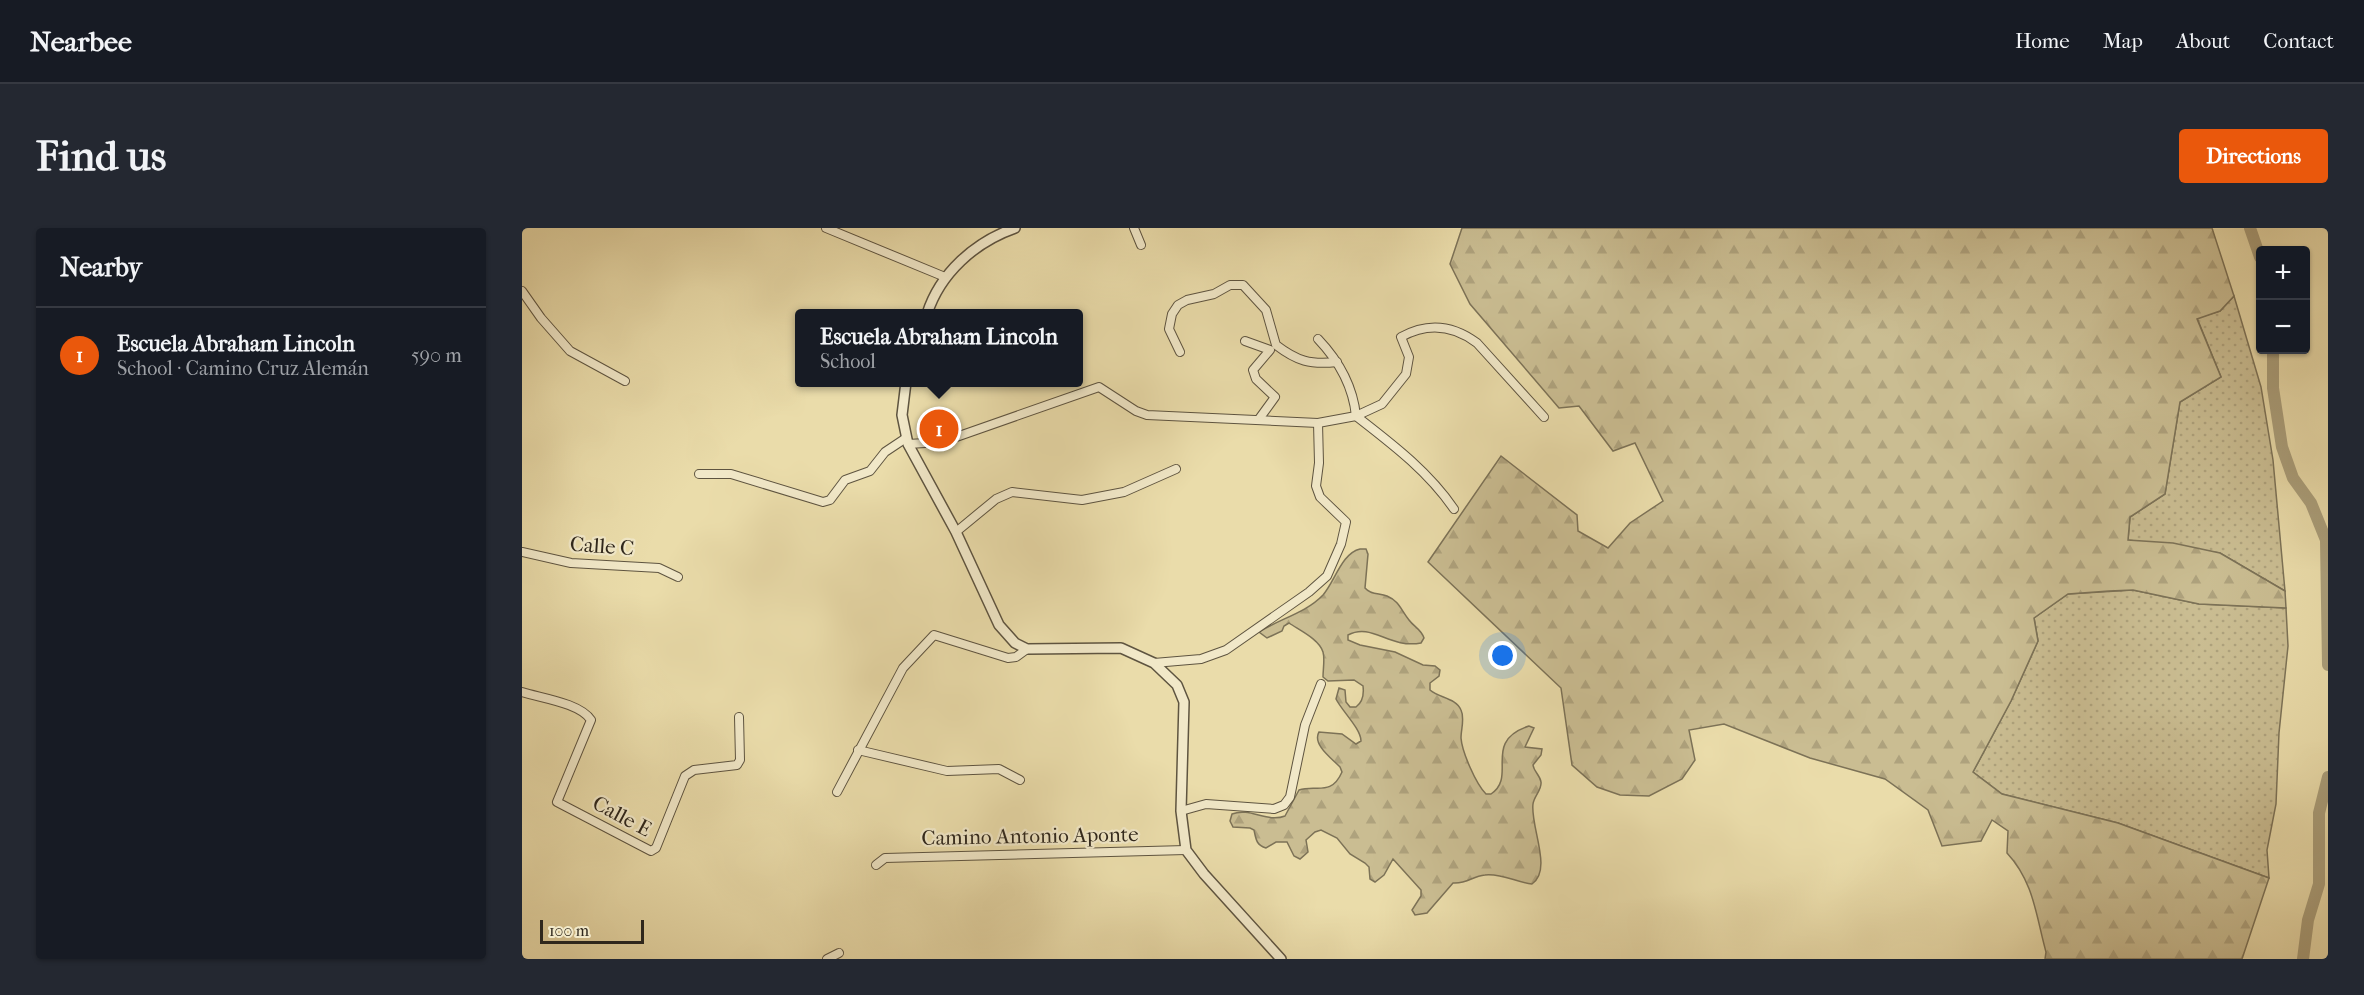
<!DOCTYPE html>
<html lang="en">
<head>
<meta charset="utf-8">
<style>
	:root { --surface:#171b24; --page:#242831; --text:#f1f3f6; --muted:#9ea1a6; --line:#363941; --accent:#ea580c }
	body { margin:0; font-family:"IM FELL French Canon",serif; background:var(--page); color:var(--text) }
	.controls { position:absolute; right:18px; top:18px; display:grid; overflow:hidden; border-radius:6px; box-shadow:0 2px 4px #0004 }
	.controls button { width:54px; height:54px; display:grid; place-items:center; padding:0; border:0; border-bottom:2px solid var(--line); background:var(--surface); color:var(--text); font:30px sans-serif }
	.scale { position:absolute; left:18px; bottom:15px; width:104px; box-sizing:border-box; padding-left:6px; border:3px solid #2f271c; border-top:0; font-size:16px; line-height:21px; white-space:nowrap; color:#2f271c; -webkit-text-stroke:4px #f1e8c8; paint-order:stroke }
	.you { position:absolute; left:981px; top:428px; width:21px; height:21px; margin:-15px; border:4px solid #fff; border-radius:50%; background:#1a73e8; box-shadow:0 0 0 9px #1a73e833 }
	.badge { display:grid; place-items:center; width:39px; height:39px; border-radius:50%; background:var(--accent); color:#fff; font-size:20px; font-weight:700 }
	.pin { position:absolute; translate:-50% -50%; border:3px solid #fff; box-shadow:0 2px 6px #0006 }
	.popup { position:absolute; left:273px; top:81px; width:288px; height:78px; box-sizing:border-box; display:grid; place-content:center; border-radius:6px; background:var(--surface); filter:drop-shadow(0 2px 4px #0005); font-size:20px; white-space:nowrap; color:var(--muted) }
	.popup b { font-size:22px; color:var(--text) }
	.popup::after { content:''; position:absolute; left:50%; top:100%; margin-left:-12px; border:12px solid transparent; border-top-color:var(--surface) }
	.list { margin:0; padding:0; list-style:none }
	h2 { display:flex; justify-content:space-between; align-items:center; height:78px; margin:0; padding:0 24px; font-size:26px }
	h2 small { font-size:20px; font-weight:400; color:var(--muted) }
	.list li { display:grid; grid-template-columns:39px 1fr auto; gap:18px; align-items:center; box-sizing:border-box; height:96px; padding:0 24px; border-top:2px solid var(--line) }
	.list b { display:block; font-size:22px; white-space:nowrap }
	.list p { margin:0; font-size:20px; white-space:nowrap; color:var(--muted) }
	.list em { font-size:20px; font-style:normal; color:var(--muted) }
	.map { position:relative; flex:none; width:1806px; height:731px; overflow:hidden; border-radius:6px }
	header { display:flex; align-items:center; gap:36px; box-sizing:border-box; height:84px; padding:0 30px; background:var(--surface); border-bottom:2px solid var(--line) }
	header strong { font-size:28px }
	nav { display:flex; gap:33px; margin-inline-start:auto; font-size:21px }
	.intro { display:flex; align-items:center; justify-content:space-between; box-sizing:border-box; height:144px; padding:0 36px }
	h1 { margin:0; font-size:42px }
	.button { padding:15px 27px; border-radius:6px; background:var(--accent); color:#fff; font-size:21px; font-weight:700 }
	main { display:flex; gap:36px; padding:0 36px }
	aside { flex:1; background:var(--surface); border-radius:6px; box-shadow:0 2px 4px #0004 }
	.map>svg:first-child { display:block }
</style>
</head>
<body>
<header>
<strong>Nearbee</strong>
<nav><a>Home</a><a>Map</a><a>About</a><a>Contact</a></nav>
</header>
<div class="intro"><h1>Find us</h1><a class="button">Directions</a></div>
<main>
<aside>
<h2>Nearby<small></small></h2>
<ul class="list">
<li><span class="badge">1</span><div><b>Escuela Abraham Lincoln</b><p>School · Camino Cruz Alemán</p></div><em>590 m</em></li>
</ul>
</aside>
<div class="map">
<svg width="1806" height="731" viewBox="0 0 1806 731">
	<defs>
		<pattern id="grass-dots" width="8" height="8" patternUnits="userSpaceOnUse" patternTransform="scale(1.5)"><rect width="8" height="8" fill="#cabd92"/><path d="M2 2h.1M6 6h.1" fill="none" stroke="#aea27d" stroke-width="1.8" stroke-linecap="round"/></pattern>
		<pattern id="forest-firs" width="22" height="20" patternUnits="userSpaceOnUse" patternTransform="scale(1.5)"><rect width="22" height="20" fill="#cabd92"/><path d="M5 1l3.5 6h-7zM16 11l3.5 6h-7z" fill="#aea27d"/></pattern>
	</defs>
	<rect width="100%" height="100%" fill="#eadcaa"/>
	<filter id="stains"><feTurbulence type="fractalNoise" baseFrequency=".00333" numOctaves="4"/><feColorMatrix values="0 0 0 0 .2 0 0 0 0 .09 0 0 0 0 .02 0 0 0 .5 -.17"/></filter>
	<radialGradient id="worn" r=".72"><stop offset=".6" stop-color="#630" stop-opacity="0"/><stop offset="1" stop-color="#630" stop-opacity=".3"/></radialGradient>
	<g fill="url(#grass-dots)" stroke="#7c7257" stroke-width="1.5">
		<polygon points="1712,68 1739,159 1751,232 1763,363 1698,325 1606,312 1608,289 1643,266 1658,174 1699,149 1675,90 1698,83"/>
		<polygon points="1611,362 1677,376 1764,380 1766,418 1757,505 1754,576 1745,622 1747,650 1596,595 1480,566 1451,544 1489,473 1516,413 1512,390 1546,366"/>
	</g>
	<g fill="url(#forest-firs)" stroke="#7c7257" stroke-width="1.5">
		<path d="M940,0h750l22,68 -14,15 -23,8 24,58 -41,25 -15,92 -35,23 -2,23 45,3 47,10 65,38 1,17 -87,-4 -66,-14 -24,1 -41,3 -34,24 4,23 -27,60 -38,71 29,22 116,29 151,55 -27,81h-197l1,-7c-10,-36 -12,-70 -39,-99l1,-22 -16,-11 -11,21 -39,5 -14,-36 -43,-31 -75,-21 -86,-34 -35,6 6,30 -13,19 -33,17 -29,-1 -23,-8 -25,-22 -11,-77 -133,-126 73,-106 76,59 1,16 30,17 22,-25 33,-22 -28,-58 -22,8 -34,-45 -20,2 -89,-104 -20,-40z"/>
		<path d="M838,321h6l2,5 -3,34c6,7 14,5 22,8 12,5 14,14 22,24 5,7 12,9 15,18l-3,5c-32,6 -49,-21 -73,-8v5l12,5 35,7 28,13 12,1 5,4 -1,6 -9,7v7c9,8 26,8 31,20 4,8 0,19 0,28 1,14 15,46 25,56h5c27,-18 -10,-52 38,-68l5,2 -9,19 17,2 -1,6 -8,10c1,7 7,10 8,17 1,8 -7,14 -8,22 -3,22 20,66 -1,80 -16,-2 -31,-11 -47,-9 -13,1 -17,9 -32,8l-26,30 -12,2 -3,-5 9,-14v-6l-28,-31 -9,16 -9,7 -5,-3 -1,-12 -4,-4 -15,-9 -13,-16 -16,-8 -6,2 -9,8 2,12 -8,7 -6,-3 -7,-14h-11l-10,6c-10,-3 -10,-9 -12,-18l-4,-2 -17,-1 -3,-6 2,-7c18,-7 35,9 53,2l14,-26c17,-6 32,7 43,-18l-2,-5c-9,-9 -28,-23 -21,-35l23,2 14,10 5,-3c0,-12 -19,-30 -25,-42l3,-11 6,2 1,12 4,5h6c7,-5 8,-13 7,-21l-9,-6 -26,1 -5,-4c0,-8 2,-18 0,-25 -4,-13 -24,-22 -34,-29l-5,3 -2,5 -15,7 -8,-6c20,-13 47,-19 64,-37 12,-14 19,-42 37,-46z"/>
	</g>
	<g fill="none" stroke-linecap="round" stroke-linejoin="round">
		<g stroke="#aa9e7a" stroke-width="12">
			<polyline points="1728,0 1738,29"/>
			<polyline points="1751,122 1751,160 1760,219 1771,250 1789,275 1804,312 1806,437"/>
			<polyline points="1781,731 1786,692 1797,656 1797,585 1806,549"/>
		</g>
		<defs>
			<g id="minor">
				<polyline points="304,0 423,49"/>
				<polyline points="612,0 619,17"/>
				<polyline points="0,63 19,90 48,123 103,153"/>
				<path d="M796,111c20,21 35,47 38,77 36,28 72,55 98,93"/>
				<polyline points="723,113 748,122 731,142 734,151 753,169 737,191"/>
				<path d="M658,124l-11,-23 3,-15 6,-9 9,-5 27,-6 16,-9h13l23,25 10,35c21,16 34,20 61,17"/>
				<path d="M386,216l34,-2 157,-55 37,24 11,4 171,8 38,-7 26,-12 24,-30 3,-17 -8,-20c27,-15 52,-12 76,6l67,74"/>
				<polyline points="177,246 209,246 301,274 308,272 323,252 348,243 363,224 384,210"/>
				<polyline points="434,304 474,271 490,264 560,272 602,264 654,241"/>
				<polyline points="0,324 49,335 137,340 156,349"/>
				<polyline points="632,435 679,431 704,422 787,364 805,348 819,316 824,294 798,269 794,258 797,235 796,195"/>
				<path d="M0,464c19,6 58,11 69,28l-34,82 94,49 5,-3 29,-72 9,-6 43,-5 3,-5 -1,-43"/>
				<polyline points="336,522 425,543 477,541 498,552"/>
				<polyline points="315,564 381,440 412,407 486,430 494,429 505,421"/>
				<polyline points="659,583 684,576 752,581 762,577 768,569 783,497 799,456"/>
				<polyline points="354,637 363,630 664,622"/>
				<polyline points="305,731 317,725"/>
			</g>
			<g id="tertiary">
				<path d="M405,86c13,-41 48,-72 88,-86"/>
				<polyline points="384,154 380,187 386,216 434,304 477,397 493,415 505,421 599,420 632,435 655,457 662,474 659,583 664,622 682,646 759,731"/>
			</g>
		</defs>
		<use href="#minor" stroke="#5e5440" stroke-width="10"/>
		<use href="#tertiary" stroke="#5e5440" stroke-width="12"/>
		<use href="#minor" stroke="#f1e8c8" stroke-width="8"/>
		<use href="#tertiary" stroke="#f1e8c8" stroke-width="9"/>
	</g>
	<g text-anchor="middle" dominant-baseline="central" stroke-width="4.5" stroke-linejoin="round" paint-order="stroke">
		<g font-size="21" fill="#2f271c" stroke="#f1e8c8">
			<text transform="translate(80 318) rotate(4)">Calle C</text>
			<text transform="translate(100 588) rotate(28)">Calle E</text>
			<text transform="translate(508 608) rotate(-1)">Camino Antonio Aponte</text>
		</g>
	</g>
	<rect width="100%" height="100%" filter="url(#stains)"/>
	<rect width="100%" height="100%" fill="url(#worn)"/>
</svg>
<div class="controls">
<button>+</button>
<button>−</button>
</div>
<div class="scale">100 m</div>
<div class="you"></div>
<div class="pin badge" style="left:417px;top:201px">1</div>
<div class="popup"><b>Escuela Abraham Lincoln</b>School</div>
</div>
</main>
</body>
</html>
